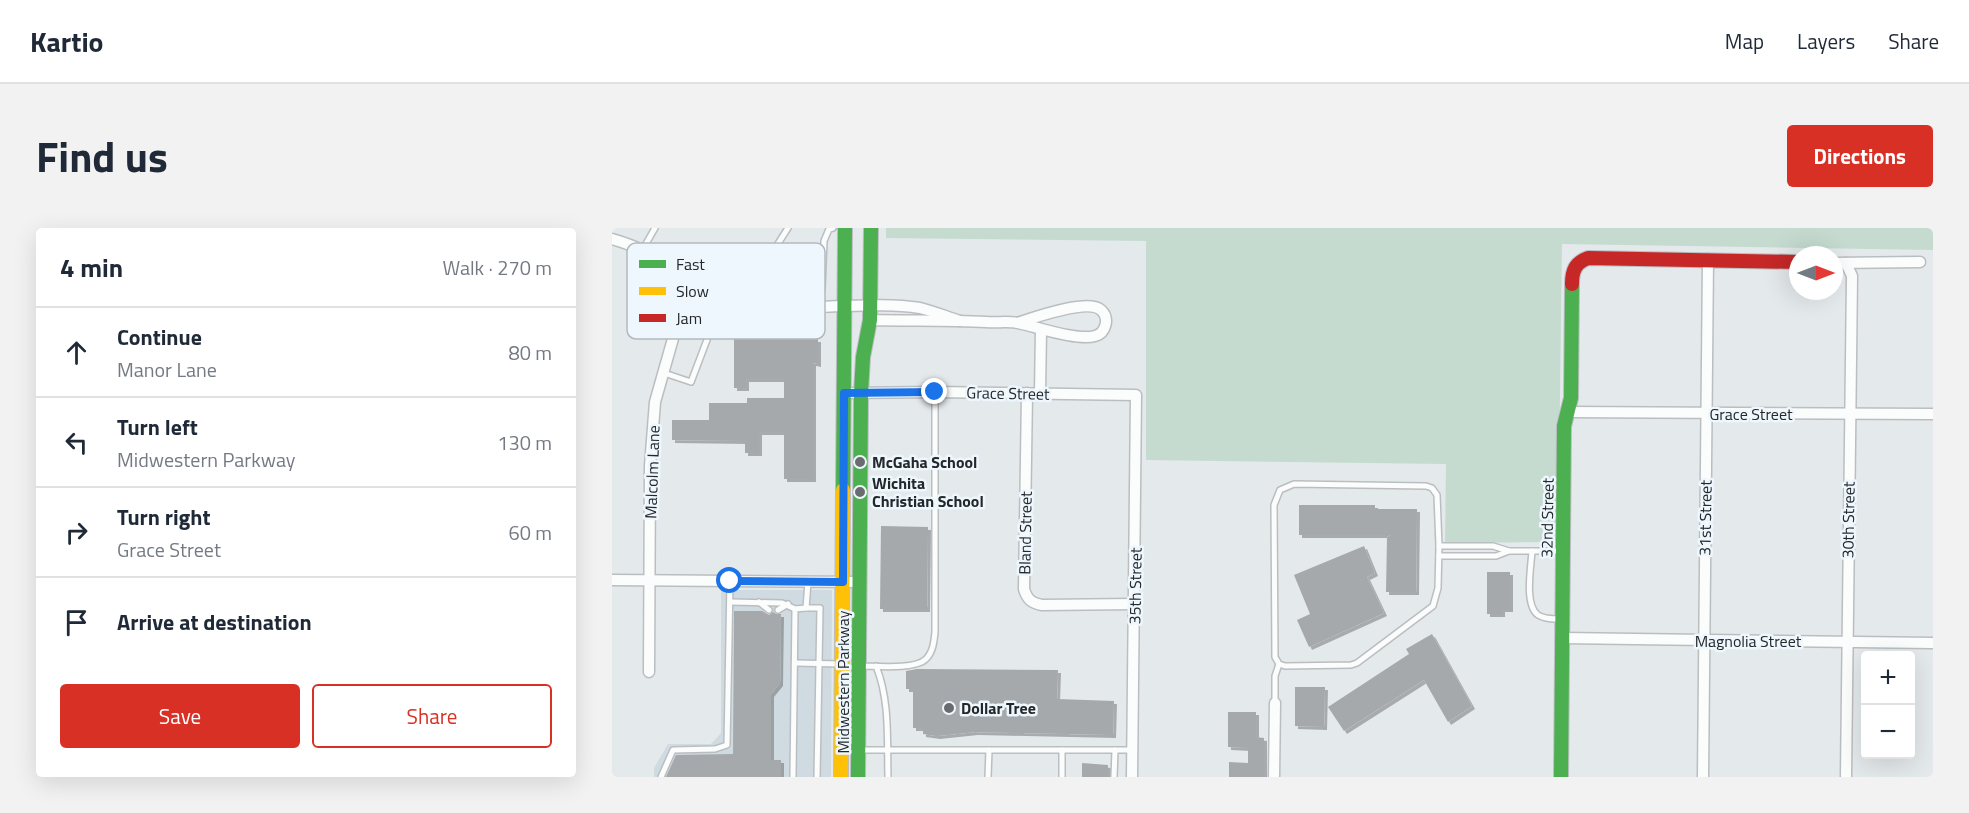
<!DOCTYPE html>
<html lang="en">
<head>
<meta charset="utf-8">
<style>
	:root { --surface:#fff; --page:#f2f2f3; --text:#1f2937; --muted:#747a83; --line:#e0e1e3; --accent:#d93025 }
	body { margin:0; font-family:"Titillium Web",sans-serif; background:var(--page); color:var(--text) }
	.controls { position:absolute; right:18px; bottom:18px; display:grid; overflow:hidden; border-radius:6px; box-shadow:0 6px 24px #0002 }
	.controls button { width:54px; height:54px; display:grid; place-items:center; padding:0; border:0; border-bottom:2px solid var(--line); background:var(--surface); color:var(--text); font:30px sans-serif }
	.compass { position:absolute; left:1177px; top:18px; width:54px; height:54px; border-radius:50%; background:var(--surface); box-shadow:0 6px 24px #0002; rotate:90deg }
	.stop { position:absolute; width:18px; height:18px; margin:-14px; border:4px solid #1a73e8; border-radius:50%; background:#fff }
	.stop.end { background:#1a73e8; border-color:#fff; box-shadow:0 2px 6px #0008 }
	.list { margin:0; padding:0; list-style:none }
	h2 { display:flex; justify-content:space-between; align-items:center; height:78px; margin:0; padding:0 24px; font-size:26px }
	h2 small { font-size:20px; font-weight:400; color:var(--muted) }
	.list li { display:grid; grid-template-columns:39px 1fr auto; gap:18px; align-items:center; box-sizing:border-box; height:90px; padding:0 24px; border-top:2px solid var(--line) }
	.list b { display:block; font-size:22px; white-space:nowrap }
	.list p { margin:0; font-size:20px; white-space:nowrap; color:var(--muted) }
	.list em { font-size:20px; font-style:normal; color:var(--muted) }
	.actions { display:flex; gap:12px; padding:18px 24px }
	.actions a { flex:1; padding:14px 0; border:2px solid var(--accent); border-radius:6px; text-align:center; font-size:21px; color:var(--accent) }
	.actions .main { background:var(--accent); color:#fff }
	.icon { flex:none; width:33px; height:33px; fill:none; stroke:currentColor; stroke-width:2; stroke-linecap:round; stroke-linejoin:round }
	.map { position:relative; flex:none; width:1321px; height:549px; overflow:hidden; border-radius:6px }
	header { display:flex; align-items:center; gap:36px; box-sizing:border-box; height:84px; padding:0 30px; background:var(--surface); border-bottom:2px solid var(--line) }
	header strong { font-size:28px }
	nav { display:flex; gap:33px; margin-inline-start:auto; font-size:21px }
	.intro { display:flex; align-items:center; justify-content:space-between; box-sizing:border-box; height:144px; padding:0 36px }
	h1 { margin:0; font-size:42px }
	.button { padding:15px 27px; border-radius:6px; background:var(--accent); color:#fff; font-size:21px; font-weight:700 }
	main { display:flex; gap:36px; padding:0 36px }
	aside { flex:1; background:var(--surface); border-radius:6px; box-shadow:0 6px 24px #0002 }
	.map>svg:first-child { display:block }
</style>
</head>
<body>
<header>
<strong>Kartio</strong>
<nav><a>Map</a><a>Layers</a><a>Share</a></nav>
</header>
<div class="intro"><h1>Find us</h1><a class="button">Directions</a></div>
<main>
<aside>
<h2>4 min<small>Walk · 270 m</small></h2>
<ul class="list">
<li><svg class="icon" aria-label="ahead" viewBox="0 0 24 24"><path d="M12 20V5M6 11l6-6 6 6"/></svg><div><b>Continue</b><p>Manor Lane</p></div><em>80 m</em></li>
<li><svg class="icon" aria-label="left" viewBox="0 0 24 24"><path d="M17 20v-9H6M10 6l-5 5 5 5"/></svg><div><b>Turn left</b><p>Midwestern Parkway</p></div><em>130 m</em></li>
<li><svg class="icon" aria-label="right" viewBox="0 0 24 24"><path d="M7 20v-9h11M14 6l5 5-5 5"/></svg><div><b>Turn right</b><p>Grace Street</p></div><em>60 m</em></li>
<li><svg class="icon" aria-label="arrive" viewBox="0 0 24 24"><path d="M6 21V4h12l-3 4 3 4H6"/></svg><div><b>Arrive at destination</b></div></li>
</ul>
<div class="actions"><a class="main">Save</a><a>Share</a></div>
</aside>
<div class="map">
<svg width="1321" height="549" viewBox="0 0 1321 549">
	<defs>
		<filter id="shadow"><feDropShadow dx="3" dy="3" stdDeviation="0" flood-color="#0004"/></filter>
	</defs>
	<rect width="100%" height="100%" fill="#e4e9ec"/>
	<polygon fill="#d0dbe1" points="109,362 220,362 219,549 42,549 42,540 56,516 99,516 109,505"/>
	<polygon fill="#c5dbd0" points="274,0 1321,0 1321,22 950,16 946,314 833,315 834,236 534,232 534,13 274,10"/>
	<g fill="#a5a9ab" filter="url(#shadow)">
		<polygon points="148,103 191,103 191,111 206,111 206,136 201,135 201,251 172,251 172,204 147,204 147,225 133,225 133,213 60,212 60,192 97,192 97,175 135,175 135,170 172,170 172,151 134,151 134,160 122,160 122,107 148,107"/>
		<polygon points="687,277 763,277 763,281 805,281 804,364 774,364 775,309 779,307 687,307"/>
		<polygon points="269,298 316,299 315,381 268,381"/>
		<polygon points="752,318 763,345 755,349 772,385 697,419 685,392 698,386 682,347"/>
		<polygon points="875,344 898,344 898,381 890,381 890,386 875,386"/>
		<polygon points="122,383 150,383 157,387 161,384 164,386 169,386 168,455 159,466 159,532 169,532 169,549 54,549 64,527 121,526"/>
		<polygon points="820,406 860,478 836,494 812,452 732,503 716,479 797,426 794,421"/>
		<polygon points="305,441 446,442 445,471 502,473 501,507 363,504 325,508 311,506 311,500 301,500 301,461 294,461 294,443"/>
		<polygon points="683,459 713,459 712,499 683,498"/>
		<polygon points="616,484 644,484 644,509 652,510 652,549 617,549 617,534 636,535 636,520 616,519"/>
		<polygon points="470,535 496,537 496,549 470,549"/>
	</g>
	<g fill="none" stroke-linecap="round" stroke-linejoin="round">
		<defs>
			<g id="lane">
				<polyline points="31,21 43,0"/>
				<path d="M146,74c3,-34 12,-46 30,-74"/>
				<polyline points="187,79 188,65 207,64 210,61 212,13 217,1 221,0"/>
				<polyline points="52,145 79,154 101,96 101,91 74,80"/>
				<polygon points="682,256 814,258 820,260 825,267 827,318 826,360 821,378 745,435 739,437 673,438 667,436 663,429 662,277 668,262"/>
				<polyline points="827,318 881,318 897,323"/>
				<path d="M920,323c-1,16 -8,54 6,64 6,4 15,4 23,4"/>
				<polyline points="827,328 884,328 897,323 949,323"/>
				<polyline points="118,374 170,375 183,381"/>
				<polyline points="147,374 157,382"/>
				<polyline points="194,380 208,380 205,549"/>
				<polyline points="166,382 176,376"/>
				<polyline points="183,435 229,436"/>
				<path d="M248,438c15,0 55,4 66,-7 7,-7 8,-17 9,-27v-240"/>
				<path d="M264,438c14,34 11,74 12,111"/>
				<polyline points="663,475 663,448 667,436"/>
				<polyline points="249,522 521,522"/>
				<polyline points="49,549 61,522 103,521 115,517 118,353"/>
				<polyline points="181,549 183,381 194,380 196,354"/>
				<polyline points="376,549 377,522"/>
				<polyline points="450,549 450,522"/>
				<polyline points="502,549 503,522"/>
			</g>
			<g id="street">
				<path d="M0,11c54,15 96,53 152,64 51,10 104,-3 156,5 13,3 27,9 40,13"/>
				<polyline points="1222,35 1308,34"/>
				<path d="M258,92c39,1 77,0 116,2 10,1 22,-1 32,1 19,4 59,18 77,13 11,-3 15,-18 6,-26 -13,-12 -68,8 -84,13"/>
				<polyline points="232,165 323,164 524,167 520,549"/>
				<path d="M415,165l-3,196c3,10 7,14 18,16l93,-1"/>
				<polyline points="428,165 429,102"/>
				<polyline points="956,184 1321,186"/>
				<polyline points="0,352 248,354"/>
				<polyline points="950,410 1321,415"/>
				<polyline points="37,444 38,238 43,174 64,100 88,52"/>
				<polyline points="662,549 663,475"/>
				<polyline points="1091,549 1096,31"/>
				<polyline points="1234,549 1240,48 1234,35"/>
			</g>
			<g id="fast">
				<polyline points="231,262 233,0"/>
				<polyline points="246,549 249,165 251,129 258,92 259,0"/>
				<polyline points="949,549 952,198 959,170 960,56"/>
			</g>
			<polyline id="slow" points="229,549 231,262"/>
			<path id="jam" d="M960,56c0,-13 3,-21 16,-26l210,4"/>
		</defs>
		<use href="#lane" stroke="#bbbec1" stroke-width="8"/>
		<use href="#street" stroke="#bbbec1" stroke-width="13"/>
		<use href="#fast" stroke="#bbbec1" stroke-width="16"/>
		<use href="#slow" stroke="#bbbec1" stroke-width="16"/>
		<use href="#jam" stroke="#bbbec1" stroke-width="16"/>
		<use href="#lane" stroke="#fbfcfc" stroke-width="5"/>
		<use href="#street" stroke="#fbfcfc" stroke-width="10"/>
		<use href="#fast" stroke="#4caf50" stroke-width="14"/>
		<use href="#slow" stroke="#ffc107" stroke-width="14"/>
		<use href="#jam" stroke="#c62828" stroke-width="14"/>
	</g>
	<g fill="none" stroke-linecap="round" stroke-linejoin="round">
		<polyline stroke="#1a73e8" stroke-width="8" points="118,353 231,354 232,165 323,164"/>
	</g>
	<g fill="#686c6f" stroke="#eef7fd" stroke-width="2">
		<circle cx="248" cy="234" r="6"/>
		<circle cx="248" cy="264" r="6"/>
		<circle cx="337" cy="480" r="6"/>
	</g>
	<g text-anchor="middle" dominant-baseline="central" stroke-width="5" stroke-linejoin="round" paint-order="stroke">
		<g font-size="16" fill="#25282b" stroke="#eef7fd">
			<text transform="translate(396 165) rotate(1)">Grace Street</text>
			<text x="1139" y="186">Grace Street</text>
			<text transform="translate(40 244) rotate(-88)">Malcolm Lane</text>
			<text transform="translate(935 290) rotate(-89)">32nd Street</text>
			<text transform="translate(1093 290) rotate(-89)">31st Street</text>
			<text transform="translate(1236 292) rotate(-89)">30th Street</text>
			<text transform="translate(413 305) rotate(-89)">Bland Street</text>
			<text transform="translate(523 358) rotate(-89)">35th Street</text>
			<text x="1136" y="413">Magnolia Street</text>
			<text transform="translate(231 454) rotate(-90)">Midwestern Parkway</text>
		</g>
		<g font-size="16" font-weight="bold" fill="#25282b" stroke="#eef7fd" text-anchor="start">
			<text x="260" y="234">McGaha School</text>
			<text x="260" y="255">Wichita<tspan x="260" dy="18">Christian School</tspan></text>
			<text x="349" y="480">Dollar Tree</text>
		</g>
	</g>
	<rect x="15" y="15" width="198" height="96" rx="9" fill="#eef7fd" stroke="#b2b9be" stroke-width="1.5"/>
	<rect x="27" y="32" width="27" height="8" fill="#4caf50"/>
	<rect x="27" y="59" width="27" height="8" fill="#ffc107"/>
	<rect x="27" y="86" width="27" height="8" fill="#c62828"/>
	<g font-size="16" fill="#25282b">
		<text x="64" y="42">Fast</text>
		<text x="64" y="69">Slow</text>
		<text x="64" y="96">Jam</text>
	</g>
</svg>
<div class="controls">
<button>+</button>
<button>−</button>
</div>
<svg class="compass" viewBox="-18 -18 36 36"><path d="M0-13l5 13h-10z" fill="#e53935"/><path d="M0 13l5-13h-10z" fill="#747a83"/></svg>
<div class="stop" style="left:118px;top:353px"></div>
<div class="stop end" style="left:323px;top:164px"></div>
</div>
</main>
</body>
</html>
